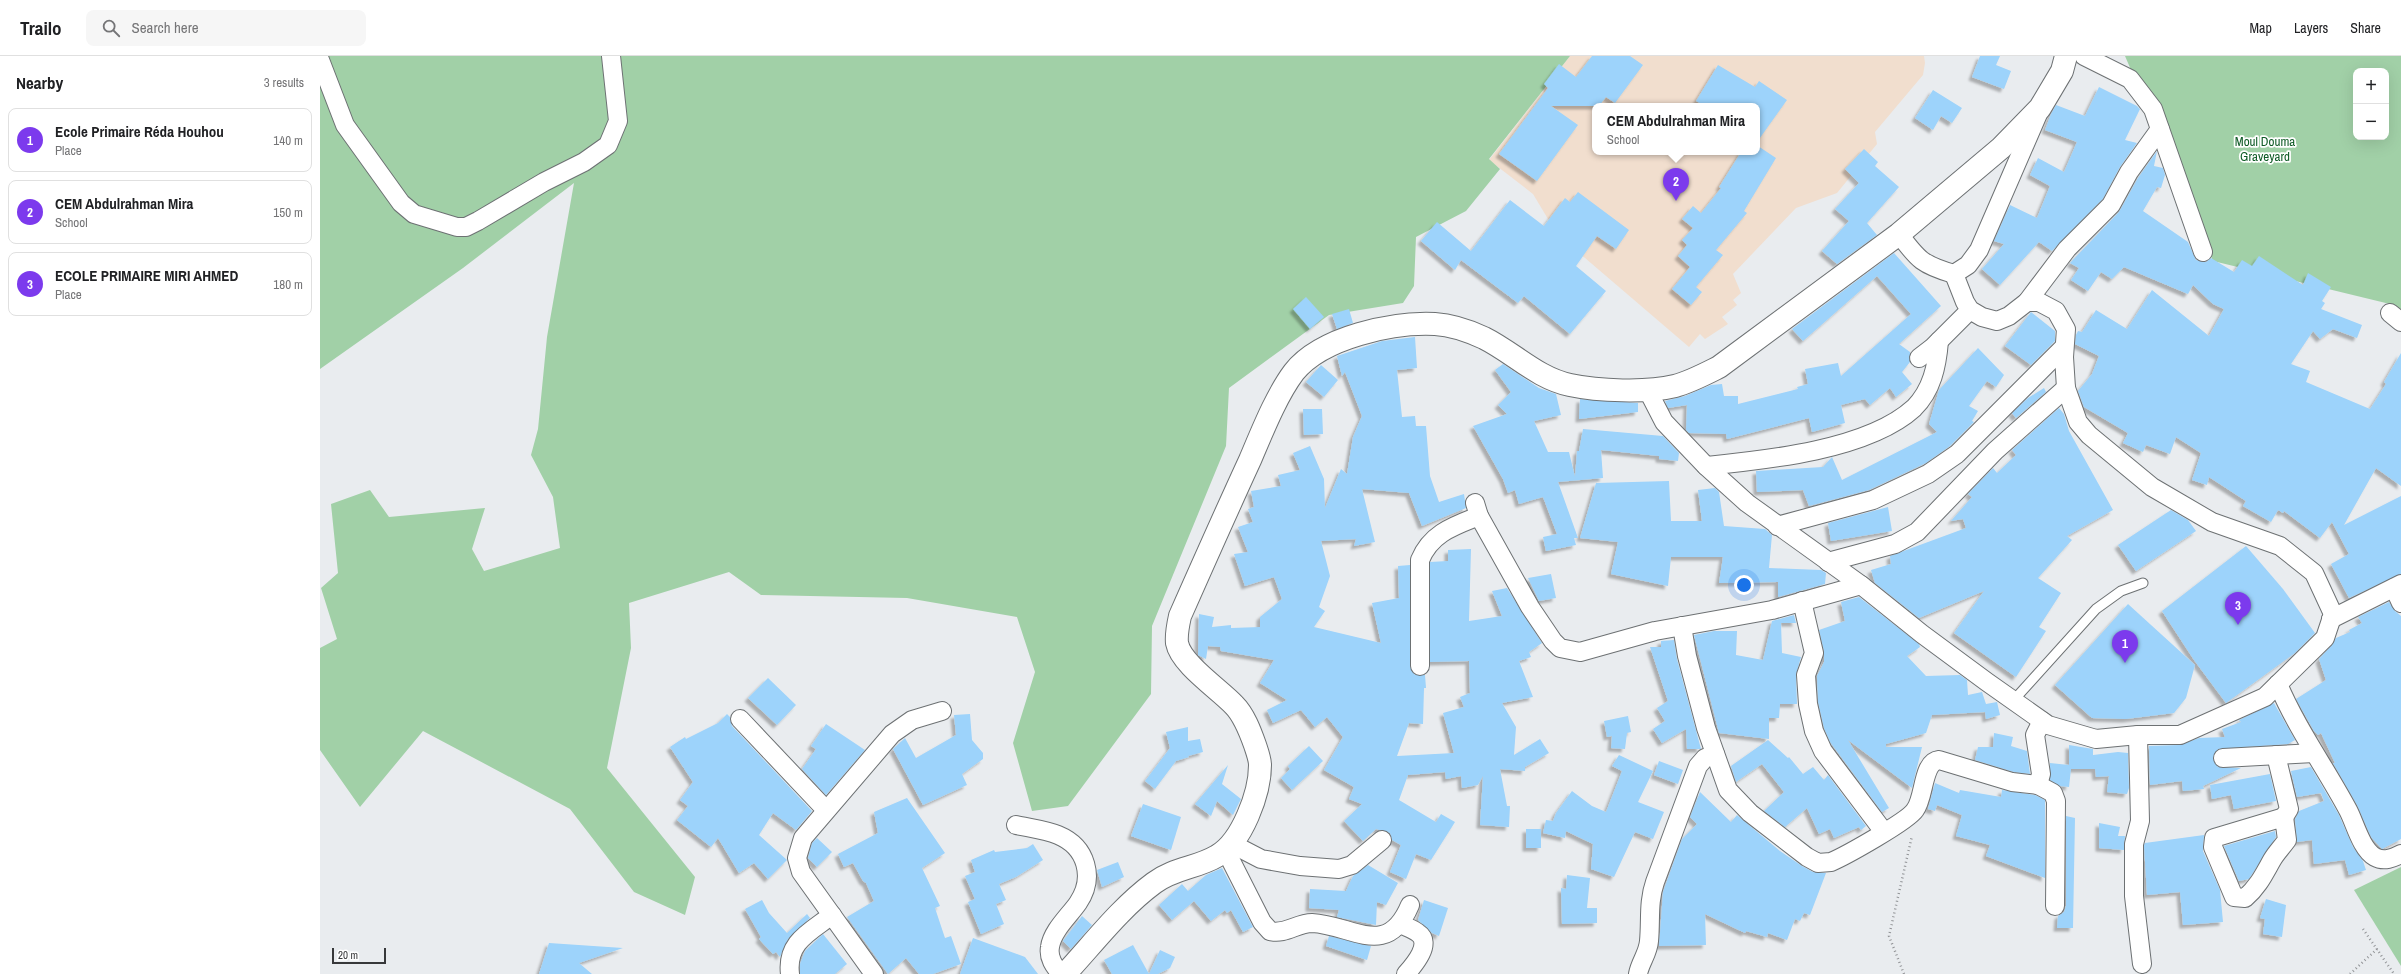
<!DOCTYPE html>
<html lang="en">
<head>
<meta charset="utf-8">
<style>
	:root { --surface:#fff; --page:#f6f6f6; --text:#202124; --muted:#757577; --line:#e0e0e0; --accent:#7c3aed }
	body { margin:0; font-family:"Archivo Narrow",sans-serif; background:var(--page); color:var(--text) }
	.controls { position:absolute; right:12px; top:12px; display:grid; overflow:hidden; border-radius:8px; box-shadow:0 4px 16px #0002 }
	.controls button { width:36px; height:36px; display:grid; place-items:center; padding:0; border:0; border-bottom:1px solid var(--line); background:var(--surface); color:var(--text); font:20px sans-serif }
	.scale { position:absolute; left:12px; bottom:10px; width:54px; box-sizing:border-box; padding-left:4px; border:2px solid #37383a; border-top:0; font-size:11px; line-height:14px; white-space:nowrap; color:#37383a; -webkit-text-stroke:3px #fff; paint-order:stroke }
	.you { position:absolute; left:1424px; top:529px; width:14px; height:14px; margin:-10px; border:3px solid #fff; border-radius:50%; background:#1a73e8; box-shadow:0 0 0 6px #1a73e833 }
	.badge { display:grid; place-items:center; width:26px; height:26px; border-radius:50%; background:var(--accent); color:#fff; font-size:13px; font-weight:700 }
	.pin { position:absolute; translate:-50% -33px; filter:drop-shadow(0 1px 2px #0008) }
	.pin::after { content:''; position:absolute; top:21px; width:14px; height:12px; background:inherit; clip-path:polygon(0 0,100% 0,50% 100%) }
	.popup { position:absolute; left:1272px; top:47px; width:168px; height:52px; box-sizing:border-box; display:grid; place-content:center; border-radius:8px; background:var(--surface); filter:drop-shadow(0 1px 3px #0005); font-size:13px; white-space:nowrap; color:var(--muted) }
	.popup b { font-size:15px; color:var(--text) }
	.popup::after { content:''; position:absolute; left:50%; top:100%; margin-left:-8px; border:8px solid transparent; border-top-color:var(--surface) }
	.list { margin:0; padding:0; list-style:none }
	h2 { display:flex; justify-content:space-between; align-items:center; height:52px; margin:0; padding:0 16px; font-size:17px }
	h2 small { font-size:13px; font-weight:400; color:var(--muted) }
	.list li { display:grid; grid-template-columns:26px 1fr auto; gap:12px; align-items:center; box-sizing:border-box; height:64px; margin:0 8px 8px; padding:0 8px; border:1px solid var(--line); border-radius:8px }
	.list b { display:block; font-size:15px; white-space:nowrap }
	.list p { margin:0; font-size:13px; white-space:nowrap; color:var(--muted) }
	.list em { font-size:13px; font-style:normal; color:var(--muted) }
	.icon { flex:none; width:22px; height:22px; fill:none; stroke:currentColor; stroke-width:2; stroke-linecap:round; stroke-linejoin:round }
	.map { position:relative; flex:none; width:2081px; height:918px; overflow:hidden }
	header { display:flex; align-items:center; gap:24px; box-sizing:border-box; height:56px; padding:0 20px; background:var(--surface); border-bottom:1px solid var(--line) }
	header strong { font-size:19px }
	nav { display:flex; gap:22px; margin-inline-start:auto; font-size:14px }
	.search { width:280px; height:36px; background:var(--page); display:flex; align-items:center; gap:10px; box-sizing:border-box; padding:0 14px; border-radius:8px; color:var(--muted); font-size:15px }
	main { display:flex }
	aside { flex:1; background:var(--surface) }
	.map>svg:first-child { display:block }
</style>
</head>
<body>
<header>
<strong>Trailo</strong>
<div class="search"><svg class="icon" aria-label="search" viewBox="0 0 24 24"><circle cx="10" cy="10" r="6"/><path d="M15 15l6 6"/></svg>Search here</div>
<nav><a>Map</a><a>Layers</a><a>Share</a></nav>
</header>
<main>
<aside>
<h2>Nearby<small>3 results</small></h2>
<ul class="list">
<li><span class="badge">1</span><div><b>Ecole Primaire Réda Houhou</b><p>Place</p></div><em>140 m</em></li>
<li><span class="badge">2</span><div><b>CEM Abdulrahman Mira</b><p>School</p></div><em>150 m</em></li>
<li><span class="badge">3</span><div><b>ECOLE PRIMAIRE MIRI AHMED</b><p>Place</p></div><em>180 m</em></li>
</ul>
</aside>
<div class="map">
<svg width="2081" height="918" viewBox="0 0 2081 918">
	<defs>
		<filter id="shadow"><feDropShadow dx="-3.5" dy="3.5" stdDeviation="1" flood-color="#0004"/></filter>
	</defs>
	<rect width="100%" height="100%" fill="#e9ecef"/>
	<path fill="#f1dece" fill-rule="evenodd" d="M1250,0h354l1,7 -2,12 -48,57 2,12 -40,49 -41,15 -63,66 8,19 -8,7 4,5 -15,12 6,7 -23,15 -5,-5 -11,13 -132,-113 -24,-40 -44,-34zM1275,50h162v46h-162z"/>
	<g fill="#a1d0a7" fill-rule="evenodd">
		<polygon points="0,0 1250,0 1169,103 1180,113 1146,155 1096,181 1094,230 1083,247 1009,259 909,332 906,390 832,570 831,638 748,750 712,755 693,687 715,616 697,561 587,542 441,539 409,516 309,547 311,592 287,712 375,821 365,859 314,836 250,753 103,675 40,751 0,694 0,592 17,583 1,532 18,517 11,448 50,434 69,461 165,452 152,493 164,515 240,492 233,441 211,399 218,373 227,281 254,127 143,212 0,313"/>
		<path d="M1805,0h276v258l-7,-9 -181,-44zM2036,15h30v66h-30z"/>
		<polygon points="2081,811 2081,910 2034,834"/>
	</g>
	<g fill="#9dd3fb" filter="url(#shadow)">
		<polygon points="1272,0 1310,0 1323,9 1295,47 1286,41 1279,50 1231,50 1258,69 1217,125 1179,98 1228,32 1224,28 1239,8 1256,21"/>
		<polygon points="1660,0 1680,0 1676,9 1691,15 1684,33 1652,21"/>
		<polygon points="1398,9 1435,31 1439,25 1467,44 1437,86 1437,50 1385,50 1376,45"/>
		<polygon points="1779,31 1817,50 1820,53 1805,84 1817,87 1800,111 1783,143 1732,195 1719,186 1680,229 1662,213 1684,188 1674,185 1690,149 1717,162 1730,130 1710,119 1718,102 1744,116 1757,86 1725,74 1731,58 1736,49 1765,60"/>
		<polygon points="1613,34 1642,52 1632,67 1621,60 1613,74 1595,62"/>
		<polygon points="1438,90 1456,102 1424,155 1427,157 1396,194 1403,199 1376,231 1382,236 1371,249 1352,233 1370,211 1358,200 1367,189 1362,184 1373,172 1362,163 1373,150 1381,157 1401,132 1399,131 1421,96 1437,96"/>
		<polygon points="1544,93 1558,106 1555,110 1579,131 1547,167 1557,179 1517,208 1502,195 1529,165 1515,153 1539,127 1525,113"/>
		<polygon points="1837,95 1834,110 1843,112 1845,119 1841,132 1837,131 1823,155 1868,186 1876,204 1886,206 1891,202 1914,216 1922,204 1932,210 1939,200 1983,229 1988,217 2011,231 2002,245 2005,247 2001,253 2042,269 2037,282 2013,273 2000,283 1993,275 1971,308 1990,315 1986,326 2050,353 2066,328 2064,326 2081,297 2081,430 2056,412 2024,469 2081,440 2081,518 2029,542 2011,508 2029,498 2012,466 2000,482 1964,455 1963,457 1958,454 1951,466 1923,450 1926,445 1889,421 1887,429 1872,424 1881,397 1856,381 1850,398 1826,389 1823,396 1803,387 1808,377 1764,351 1758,335 1772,318 1779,300 1755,288 1756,279 1758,275 1762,276 1776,254 1807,273 1832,234 1889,280 1904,253 1893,248 1873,229 1868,238 1804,211 1792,223 1781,216 1768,235 1751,224 1759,212 1750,207 1799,156 1818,122"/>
		<polygon points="1258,136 1309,174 1296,193 1277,180 1256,210 1286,235 1250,278 1204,240 1198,247 1141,204 1135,214 1101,185 1117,166 1151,195 1190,144 1224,170 1245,142 1250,146"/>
		<polygon points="1574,197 1621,250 1579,288 1590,296 1590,306 1582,316 1592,328 1576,341 1570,332 1550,349 1545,343 1521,349 1525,367 1492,376 1489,362 1407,383 1406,378 1369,377 1366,374 1367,349 1348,352 1345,345 1365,340 1391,329 1402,328 1404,340 1418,340 1418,348 1478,333 1477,331 1488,328 1485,313 1518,307 1521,320 1591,258 1557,220 1483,285 1472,273"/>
		<polygon points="986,241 1004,261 990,273 973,253"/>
		<polygon points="1029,253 1033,267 1017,273 1012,258"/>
		<polygon points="1711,256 1735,275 1735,285 1711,309 1685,290"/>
		<polygon points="1095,281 1097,312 1077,314 1082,361 1095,360 1096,370 1106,370 1110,420 1119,446 1144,438 1146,452 1102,470 1089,437 1042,433 1055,486 1034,490 1036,483 1001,485 1010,520 999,551 1005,555 994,571 1061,587 1052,547 1079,542 1078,510 1090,509 1090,610 1095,619 1105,619 1106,632 1104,632 1103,668 1089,667 1077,700 1134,697 1123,657 1144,651 1140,641 1150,637 1149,605 1110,606 1110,506 1128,505 1128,494 1151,493 1149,565 1182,560 1172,535 1187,532 1222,587 1209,596 1211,601 1199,605 1213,641 1182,647 1196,671 1194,699 1220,683 1229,697 1205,711 1205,715 1180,713 1187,750 1190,750 1189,771 1160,769 1163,720 1158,729 1142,732 1141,720 1126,723 1125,716 1088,719 1079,744 1116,766 1121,758 1135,766 1111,804 1096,798 1086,823 1070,816 1081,789 1072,784 1070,777 1056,773 1043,785 1024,765 1042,748 1029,743 1034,731 1004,714 1023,681 1007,661 995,671 981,654 953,667 947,654 967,644 940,627 954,604 901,595 900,591 888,590 886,603 878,599 879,558 894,561 892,571 911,569 911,572 940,571 940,561 962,543 954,521 925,530 914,498 928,496 918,471 933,466 928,453 934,451 931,435 961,430 958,419 980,414 973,397 990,390 1004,423 1005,452 1021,413 1027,418 1033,381 1042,360 1025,316 1022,320 1017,300 1062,285"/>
		<polygon points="1658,292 1684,319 1676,331 1667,325 1649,350 1658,355 1652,365 1654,366 1630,390 1606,407 1549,434 1489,450 1483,434 1437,436 1436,415 1503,411 1512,401 1522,424 1617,376 1609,368 1619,334"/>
		<polygon points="1183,308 1219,332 1236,338 1241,359 1214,365 1228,396 1249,396 1255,421 1257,395 1259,395 1263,373 1343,380 1359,397 1358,405 1339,403 1339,400 1281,394 1283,422 1238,426 1258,482 1254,482 1256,489 1226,495 1223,481 1237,478 1223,441 1199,448 1195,434 1188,437 1183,423 1153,370 1187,358 1178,349 1191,336 1175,314"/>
		<polygon points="1001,309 1018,324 1004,341 986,326"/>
		<polygon points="1724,332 1726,336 1696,362 1692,357 1708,342"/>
		<polygon points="1260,343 1318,347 1318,356 1259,363"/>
		<polygon points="1739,352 1744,358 1749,375 1793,454 1747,480 1752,484 1718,522 1741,537 1719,571 1726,575 1696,621 1634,577 1664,535 1599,562 1555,527 1551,514 1571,508 1570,500 1646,472 1643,463 1631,465 1652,441 1648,438 1673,412 1677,417 1696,399 1692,394"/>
		<polygon points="983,353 1002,353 1003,378 984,379"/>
		<polygon points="1349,425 1351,465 1382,465 1378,434 1395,432 1399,436 1404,470 1445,473 1452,479 1449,512 1501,514 1506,517 1505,528 1458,541 1458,526 1399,527 1403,501 1351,501 1348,530 1291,518 1298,486 1260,482 1276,427"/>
		<polygon points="1568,451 1572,475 1511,485 1508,467"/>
		<polygon points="1851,454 1868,464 1876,475 1816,515 1798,489"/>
		<polygon points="1926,490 1963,533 1995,577 1975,597 1906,647 1874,604 1842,555"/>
		<polygon points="1231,518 1236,542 1219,545 1208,522"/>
		<polygon points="1539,541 1599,588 1600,591 1587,600 1606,620 1640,619 1647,624 1648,639 1662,636 1666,648 1677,646 1680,659 1666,663 1665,656 1612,659 1606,677 1566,688 1566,691 1602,691 1592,732 1528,684 1569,752 1562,756 1510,686 1504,672 1498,646 1497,620 1504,606 1504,595 1499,574 1525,565 1521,546"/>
		<polygon points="2069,546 2075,555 2081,560 2081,783 2062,793 2051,781 2037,749 2013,707 2015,707 2001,677 1998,679 1994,675 1976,643 2006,624 1999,603 2012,589 2016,582 2030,576 2029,574 2042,567 2038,561"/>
		<polygon points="1808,548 1875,609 1866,642 1854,657 1806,663 1772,662 1735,629"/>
		<polygon points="1474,559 1476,567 1461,567 1462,597 1481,601 1476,619 1477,648 1460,648 1459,662 1449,662 1449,683 1399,677 1374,579 1394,575 1417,575 1416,599 1443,604 1452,565"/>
		<polygon points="1354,584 1357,603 1381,693 1367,693 1366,673 1342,687 1333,673 1345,665 1337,652 1348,645 1330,591 1341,591 1341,585"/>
		<polygon points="448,622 476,649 457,669 428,642"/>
		<polygon points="1954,647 1975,684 1968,688 1898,693 1893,702 1898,711 1921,712 1883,730 1884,733 1863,735 1862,725 1830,729 1829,690 1860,689 1879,682 1905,681 1902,673 1921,666 1919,664"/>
		<polygon points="407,658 410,661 412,670 492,755 476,774 453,757 439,779 467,804 448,823 434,807 419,817 398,782 391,791 357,764 368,750 360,744 373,726 350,691 365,681 366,683 398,667"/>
		<polygon points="650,658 652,684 663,697 663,703 642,718 647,729 603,749 573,693 585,682 596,702 636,679 634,659"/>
		<polygon points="1308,660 1311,676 1307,677 1305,693 1291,692 1292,680 1287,681 1284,665"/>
		<polygon points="506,668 545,694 506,739 482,713 496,693 491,690"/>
		<polygon points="868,671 868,685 880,683 883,696 868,700 869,701 856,705 835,733 825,725 850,692 846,676"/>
		<polygon points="1674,677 1693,681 1691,690 1707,695 1710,718 1694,716 1655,704 1658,691 1673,691"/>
		<polygon points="1448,684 1468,702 1469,701 1483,718 1493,711 1504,724 1508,719 1546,770 1541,774 1539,771 1514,782 1510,773 1499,778 1487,752 1465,771 1444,755 1464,736 1442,708 1416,726 1411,710"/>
		<polygon points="1749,689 1773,693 1773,699 1798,696 1808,697 1809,732 1807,738 1787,736 1789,720 1776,721 1775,713 1751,713 1749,731 1740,730 1730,724 1730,707 1749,709"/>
		<polygon points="989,690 1003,705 972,734 961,722 970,713 968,710"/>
		<polygon points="1299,699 1333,715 1318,746 1344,756 1333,783 1315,776 1294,821 1271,813 1273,788 1246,775 1245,782 1223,777 1226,764 1233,765 1236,757 1252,735 1272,750 1286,756 1302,715 1292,710"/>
		<polygon points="1339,705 1363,714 1358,728 1334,719"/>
		<polygon points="908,709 902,728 921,743 913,759 897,745 891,760 875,748"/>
		<polygon points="1991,711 2019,759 2033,791 2043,805 2046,814 2029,819 2025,804 1994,808 1992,784 1977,786 1975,763 1979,755 2004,745 2001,737 1977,741 1971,715"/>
		<polygon points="1950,718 1956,745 1914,753 1911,739 1892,743 1890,729"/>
		<polygon points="1615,727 1639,737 1640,734 1681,741 1682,734 1715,739 1725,744 1725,822 1666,800 1670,789 1636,780 1642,759 1617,749 1615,755 1608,753"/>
		<polygon points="1380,736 1411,766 1417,759 1460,795 1482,810 1493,816 1506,817 1490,859 1484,857 1480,865 1475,863 1467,884 1448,877 1447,881 1426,875 1425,877 1385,858 1386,889 1339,890 1343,836 1362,783 1377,768 1370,761"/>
		<polygon points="587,742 625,797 602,812 620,850 615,852 625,882 631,880 641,908 613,918 599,918 586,902 568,918 527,861 554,845 546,827 543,825 533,807 524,811 518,798 558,777 554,756"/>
		<polygon points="823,748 861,761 851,794 811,780"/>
		<polygon points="1746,760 1755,762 1753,872 1737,872 1738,860 1744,856 1746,850"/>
		<polygon points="1779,767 1800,771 1798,780 1805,780 1804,794 1779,792"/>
		<rect x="1206" y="773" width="15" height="19"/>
		<polygon points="1955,775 1956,781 1929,823 1919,825 1904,790"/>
		<polygon points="1884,779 1883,795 1900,834 1903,866 1863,869 1860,836 1827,839 1824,789 1825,787"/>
		<polygon points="497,782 512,796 497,811 488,802 492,787"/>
		<polygon points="713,788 723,804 696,821 679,828 686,844 676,848 684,868 661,878 648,846 655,843 645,820 655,816 651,804 674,794 675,796 707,792"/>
		<polygon points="798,806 804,821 782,831 777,814"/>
		<polygon points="1048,809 1078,827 1066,849 1057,846 1056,869 1017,861 1019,854 989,852 990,833 1026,835 1033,820"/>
		<polygon points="902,812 933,871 923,876 911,854 907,857 905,854 891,865 874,845 852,864 839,849 862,828 868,835 886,819"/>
		<polygon points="1247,819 1270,822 1267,852 1277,852 1277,867 1242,868 1241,832 1246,833"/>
		<polygon points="1946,843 1966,849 1962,881 1943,878 1945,863 1940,862"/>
		<polygon points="442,844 449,857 467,877 487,858 490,862 468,883 460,901 456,896 453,898 439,883 441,881 425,853"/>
		<polygon points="1104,844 1128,852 1119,880 1112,877 1098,864"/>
		<polygon points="762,860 772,869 751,893 743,885"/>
		<polygon points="503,878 527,908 515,918 480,918 480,908 485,895"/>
		<polygon points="1009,880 1051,890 1047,904 1006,890"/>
		<polygon points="653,882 705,901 718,918 640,918"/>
		<polygon points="229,887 303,892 259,907 272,918 219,918"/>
		<polygon points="813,889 829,918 792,918 784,904"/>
		<polygon points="840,894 855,901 850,912 838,918 829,918"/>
	</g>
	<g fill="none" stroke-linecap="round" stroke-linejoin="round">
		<defs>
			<polyline id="service" points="1693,645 1776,553 1801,535 1823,527"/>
			<g id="minor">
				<polyline points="1764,0 1810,23 1833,53 1883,196"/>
				<polyline points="0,4 25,69 81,147 94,158 137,171 146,171 158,165 224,126 264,106 288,89 298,65 291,0"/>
				<path d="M1579,178c19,26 24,31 55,40l14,-9 11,-15 59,-136"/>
				<polyline points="1707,246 1747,193 1791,149 1809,116 1840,73"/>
				<polyline points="2070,257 2081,266"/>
				<polyline points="1599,302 1612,292 1650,254"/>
				<polyline points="1327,333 1344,366 1386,410 1427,447 1541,529 1602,578 1667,626 1728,669 1776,683 1818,679 1860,679 1945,641 2005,582 2013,558 1994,517 1960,490 1892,466 1832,431 1769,379 1758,366 1746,332 1744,301 1746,273 1736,255 1719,246 1707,246 1689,260 1677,265 1662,261 1650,254 1645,246 1634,218"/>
				<path d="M1386,410c60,-6 162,-16 208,-58 18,-18 23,-42 25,-67"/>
				<polyline points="1155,447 1159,460 1210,551 1233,585 1240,592 1260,596 1335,575 1452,554 1541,529"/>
				<polyline points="1457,470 1553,444 1608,418 1637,398 1744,291"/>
				<polyline points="1508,506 1575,488 1597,476 1675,395 1746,332"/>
				<polyline points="2074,532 2081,547"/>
				<polyline points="1482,545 1494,597 1486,619 1488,648 1494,675 1503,695 1564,776"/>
				<polyline points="2011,563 2081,528"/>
				<path d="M1362,570l5,30 19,72 22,62 22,23 57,44 11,6 13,-1c14,-6 77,-41 84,-52 10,-13 7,-48 24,-50l73,22 26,3 15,8 3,8 -1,105"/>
				<path d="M1100,610v-106c11,-27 34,-34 59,-44"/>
				<path d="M1958,628c19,45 47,83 70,126 7,13 13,39 27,47 9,5 18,1 26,-3"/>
				<polyline points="420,663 506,754"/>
				<polyline points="1818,679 1820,765 1814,788 1814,840 1822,908"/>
				<polyline points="1956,699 1969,753 1964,761"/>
				<polyline points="1903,702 1994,697"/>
				<polyline points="1718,729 1721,718 1715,679 1722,665"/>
				<path d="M1964,761l3,23c-5,7 -11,13 -15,20 -8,14 -14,27 -27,38l-11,-1 -21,-50 1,-9z"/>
				<path d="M696,769c14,3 30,5 42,10 29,12 37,43 20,68 -9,13 -26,28 -28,44 -2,11 4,19 11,27"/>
				<polyline points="912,788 941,803 980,810 1019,813 1032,809 1062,784"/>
				<path d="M905,793l37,73 8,9c15,4 27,-8 42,-8 41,2 75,37 98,-18"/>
				<path d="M1081,868c5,3 12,5 17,9 15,10 -4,32 -12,41"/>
				<path d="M470,918c-4,-32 20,-42 42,-59"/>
				<polyline points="554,918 481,816 477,802 483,782 572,678 592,664 622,655"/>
				<path d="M1318,918c2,-12 10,-20 11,-33 2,-21 -1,-39 6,-59l43,-116 7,-8 10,-4"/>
			</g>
			<path id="secondary" d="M745,918c28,-30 55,-66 89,-91 20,-15 43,-15 63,-27 25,-14 43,-63 43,-91 0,-6 -3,-14 -5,-20 -5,-14 -11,-30 -21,-40 -15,-16 -53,-41 -57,-62 -1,-9 1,-18 3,-27 23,-52 46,-104 70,-156 12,-28 26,-64 44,-88 28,-35 99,-50 141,-48 17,1 34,7 49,14 30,15 53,40 86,47 28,6 77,8 105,1 15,-4 30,-12 44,-19l180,-133 102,-86 39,-40 22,-37 4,-15"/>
		</defs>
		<use href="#service" stroke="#6d7173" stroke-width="11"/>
		<use href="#minor" stroke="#6d7173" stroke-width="20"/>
		<use href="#secondary" stroke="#6d7173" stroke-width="24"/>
		<g stroke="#929497" stroke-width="2.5" stroke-dasharray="1 3" stroke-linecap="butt">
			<polyline points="2043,873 2074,918"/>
			<polyline points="1584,918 1569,880 1592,780"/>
			<polyline points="2030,918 2057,893"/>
		</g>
		<use href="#service" stroke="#fff" stroke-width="9"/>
		<use href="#minor" stroke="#fff" stroke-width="18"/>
		<use href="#secondary" stroke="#fff" stroke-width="22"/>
	</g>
	<g text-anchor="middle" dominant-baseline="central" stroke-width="3.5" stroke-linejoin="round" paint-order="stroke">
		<g font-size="13" fill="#0f5b26" stroke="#fff">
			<text x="1945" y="85">Moul Douma<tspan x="1945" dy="15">Graveyard</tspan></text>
		</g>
	</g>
</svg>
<div class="controls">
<button>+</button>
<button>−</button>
</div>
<div class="scale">20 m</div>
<div class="you"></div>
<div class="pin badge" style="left:1805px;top:607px">1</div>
<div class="pin badge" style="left:1356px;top:145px">2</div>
<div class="popup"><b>CEM Abdulrahman Mira</b>School</div>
<div class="pin badge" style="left:1918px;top:569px">3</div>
</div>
</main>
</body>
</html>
